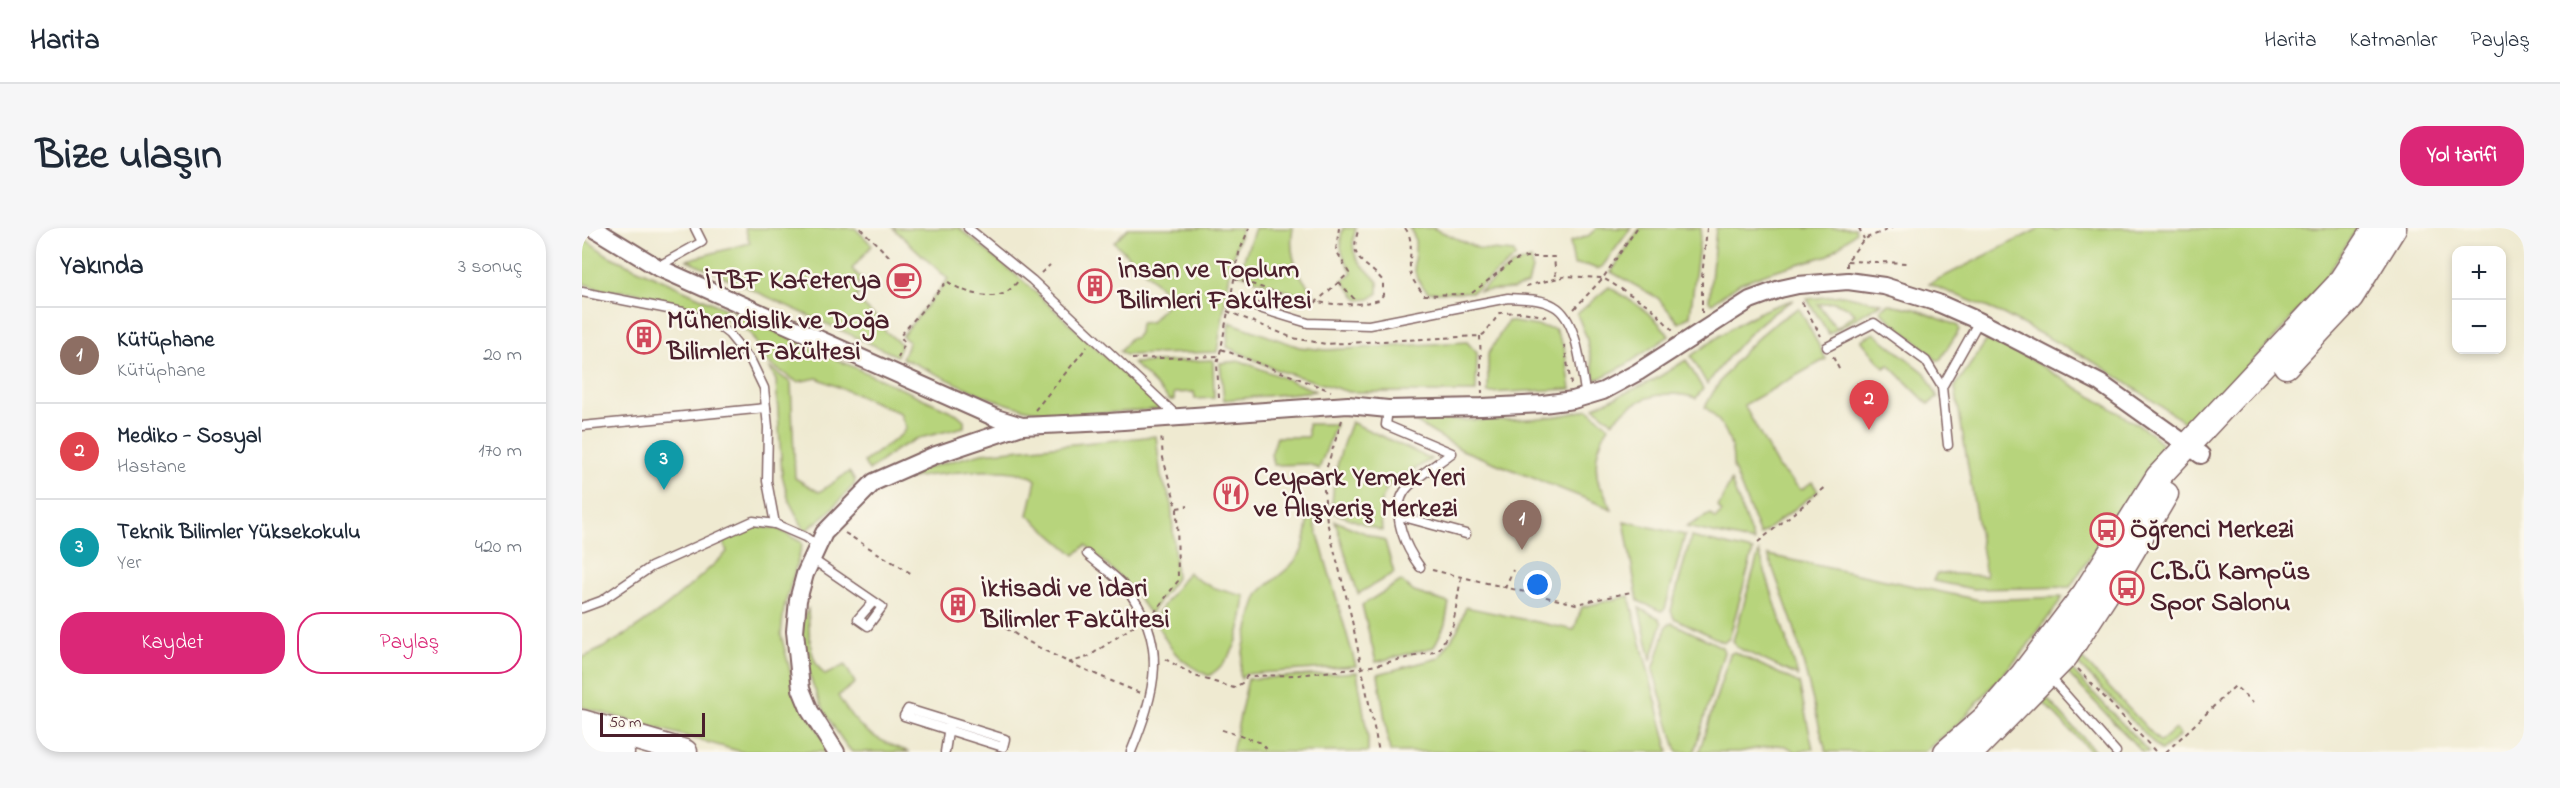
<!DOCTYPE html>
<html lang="tr">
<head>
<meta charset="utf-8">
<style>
	:root { --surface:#fff; --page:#f6f6f7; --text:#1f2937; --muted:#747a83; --line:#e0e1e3; --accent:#db2777 }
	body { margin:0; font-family:"Indie Flower",sans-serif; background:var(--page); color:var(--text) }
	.controls { position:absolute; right:18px; top:18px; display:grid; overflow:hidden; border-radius:12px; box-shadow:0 3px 9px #0003 }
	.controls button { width:54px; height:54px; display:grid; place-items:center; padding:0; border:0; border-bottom:2px solid var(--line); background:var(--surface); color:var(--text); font:30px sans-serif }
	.scale { position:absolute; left:18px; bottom:15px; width:105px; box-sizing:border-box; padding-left:6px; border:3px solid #4a1f2b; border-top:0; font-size:16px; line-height:21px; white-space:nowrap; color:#4a1f2b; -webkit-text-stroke:4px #fbf7ec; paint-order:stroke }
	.you { position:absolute; left:956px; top:357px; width:21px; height:21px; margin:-15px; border:4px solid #fff; border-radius:50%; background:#1a73e8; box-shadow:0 0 0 9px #1a73e833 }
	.badge { display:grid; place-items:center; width:39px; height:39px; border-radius:50%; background:var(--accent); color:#fff; font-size:20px; font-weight:700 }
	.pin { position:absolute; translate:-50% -50px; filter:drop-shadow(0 2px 3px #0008) }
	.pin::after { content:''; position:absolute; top:32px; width:21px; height:18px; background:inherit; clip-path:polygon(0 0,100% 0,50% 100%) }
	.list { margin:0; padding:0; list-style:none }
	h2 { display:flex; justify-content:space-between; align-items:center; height:78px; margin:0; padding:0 24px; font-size:26px }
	h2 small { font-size:20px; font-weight:400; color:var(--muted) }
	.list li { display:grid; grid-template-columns:39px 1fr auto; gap:18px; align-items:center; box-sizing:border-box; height:96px; padding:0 24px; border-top:2px solid var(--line) }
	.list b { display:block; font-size:22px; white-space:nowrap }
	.list p { margin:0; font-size:20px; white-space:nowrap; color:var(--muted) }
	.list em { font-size:20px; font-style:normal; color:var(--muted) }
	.actions { display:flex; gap:12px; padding:18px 24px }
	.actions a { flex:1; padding:14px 0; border:2px solid var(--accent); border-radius:24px; text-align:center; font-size:21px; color:var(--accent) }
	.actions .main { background:var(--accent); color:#fff }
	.map { position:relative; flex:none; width:1942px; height:524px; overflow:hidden; border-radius:24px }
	header { display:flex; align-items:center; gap:36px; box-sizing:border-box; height:84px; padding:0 30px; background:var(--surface); border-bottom:2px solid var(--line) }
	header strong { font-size:28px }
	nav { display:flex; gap:33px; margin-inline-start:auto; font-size:21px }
	.intro { display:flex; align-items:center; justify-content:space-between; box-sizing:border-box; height:144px; padding:0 36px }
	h1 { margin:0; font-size:42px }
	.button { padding:15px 27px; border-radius:24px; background:var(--accent); color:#fff; font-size:21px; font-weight:700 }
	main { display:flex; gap:36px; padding:0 36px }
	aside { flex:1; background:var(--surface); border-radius:24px; box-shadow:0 3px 9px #0003 }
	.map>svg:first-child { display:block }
</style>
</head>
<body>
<header>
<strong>Harita</strong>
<nav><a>Harita</a><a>Katmanlar</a><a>Paylaş</a></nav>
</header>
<div class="intro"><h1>Bize ulaşın</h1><a class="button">Yol tarifi</a></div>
<main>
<aside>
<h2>Yakında<small>3 sonuç</small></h2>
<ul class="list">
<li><span class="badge" style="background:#8d6e63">1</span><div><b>Kütüphane</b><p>Kütüphane</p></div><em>20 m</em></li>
<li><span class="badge" style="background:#e0444e">2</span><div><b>Mediko - Sosyal</b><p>Hastane</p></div><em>170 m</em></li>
<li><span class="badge" style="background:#0f9aa8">3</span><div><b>Teknik Bilimler Yüksekokulu</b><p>Yer</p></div><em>420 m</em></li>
</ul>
<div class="actions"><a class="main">Kaydet</a><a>Paylaş</a></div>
</aside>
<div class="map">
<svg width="1942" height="524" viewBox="0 0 1942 524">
	<rect width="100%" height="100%" fill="#fbf7ec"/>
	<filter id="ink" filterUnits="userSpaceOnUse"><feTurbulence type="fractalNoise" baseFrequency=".0167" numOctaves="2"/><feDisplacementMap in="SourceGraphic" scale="12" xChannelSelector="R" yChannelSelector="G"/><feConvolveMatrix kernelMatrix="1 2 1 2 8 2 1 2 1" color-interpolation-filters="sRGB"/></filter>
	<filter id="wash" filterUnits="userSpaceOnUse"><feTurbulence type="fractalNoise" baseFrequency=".008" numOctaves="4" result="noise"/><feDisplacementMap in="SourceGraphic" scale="24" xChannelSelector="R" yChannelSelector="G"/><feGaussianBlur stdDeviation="1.35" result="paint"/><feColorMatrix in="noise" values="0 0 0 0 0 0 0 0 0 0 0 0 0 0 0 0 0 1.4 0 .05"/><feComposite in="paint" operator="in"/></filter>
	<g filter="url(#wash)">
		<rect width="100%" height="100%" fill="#efead1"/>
		<g fill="#b7d47b" stroke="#807a53" stroke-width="1.5" fill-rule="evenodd">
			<polygon points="163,0 273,0 290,17 270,41 280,51 274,57 279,63 273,70 304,98 302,102 319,116 315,128 105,32 168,15"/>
			<path d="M311,0h66l64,53 139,128c-41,2 -85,9 -126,2 -44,-7 -92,-35 -134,-53l7,-16 -7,-6 46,-57z"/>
			<polygon points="546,0 660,0 650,33 635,124 543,127 538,123 548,110 553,110 557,105 558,95 569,94 590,70 532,14"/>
			<path d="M673,0h38c-5,25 4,47 21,65l-1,5 -27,-7 -47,-18z"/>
			<path d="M761,0h13c-9,30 5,34 22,54v11l-8,6 -11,1 -16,-19 9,-9c-9,-15 -15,-26 -9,-44z"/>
			<path d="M827,0h24l47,21 34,3 1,6 -43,34h-44c-28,-27 -2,-44 -19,-64z"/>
			<polygon points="1015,0 1049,0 1020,39 1015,41 1005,37 992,37 988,14 1006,8"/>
			<polygon points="1058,0 1119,0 1108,88 1097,95 1076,70 1029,44"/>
			<polygon points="1134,0 1273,0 1274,4 1247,27 1188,44 1158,55 1130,75 1127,73"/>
			<polygon points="1458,0 1475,2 1479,0 1775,0 1742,52 1690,113 1609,195 1604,195 1519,138 1421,86 1347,56"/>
			<polygon points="0,9 27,28 375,186 382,192 382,199 334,211 312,223 287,243 282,234 320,206 324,200 318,185 235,150 215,154 186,135 168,105 144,91 54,64 20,62 0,55"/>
			<polygon points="949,31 950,41 946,56 931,61 897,63 930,37"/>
			<path d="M1027,59c22,14 45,26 60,49l-45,30 -28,14 -10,-44 -9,-22z"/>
			<path d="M1260,67l40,8 -53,31 -22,-35zM1252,74l13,5 8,7 -19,14 -18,-24z"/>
			<path d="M1212,72c-39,21 -61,51 -87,84l-16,-28c32,-23 64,-47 103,-56z"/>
			<path d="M1307,76l26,5 43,17 1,4 -19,30h-4c-16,-19 -39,-31 -56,-50z"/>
			<path d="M1217,80l27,51 -82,46 34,62 23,23 11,-8 6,9 -58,44 -27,-68c1,-25 -8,-44 -28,-60 20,-39 55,-78 94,-99z"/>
			<polygon points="926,93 973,101 982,119 989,161 906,165 906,126"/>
			<polygon points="647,94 717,119 744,122 885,114 895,125 894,164 767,164 695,142 645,119"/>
			<polygon points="1292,105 1343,145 1356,170 1346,176 1307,137 1302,140 1279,112"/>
			<polygon points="1405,112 1445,129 1568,204 1579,215 1580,225 1565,241 1528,298 1525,297 1521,304 1523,307 1488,359 1391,361 1351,353 1354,346 1357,345 1404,348 1373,159"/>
			<polygon points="631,132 632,170 613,171 612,164 592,165 592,172 588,172 551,135"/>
			<path d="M1104,132l17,29 -7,9c-33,-10 -60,-1 -84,24l-18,-15 60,-27z"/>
			<polygon points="659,133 734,163 642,172 638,135"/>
			<polygon points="188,140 209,155 213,250 237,264 267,244 273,252 272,257 246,285 223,303 207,273 200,247 194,153"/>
			<path d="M1006,181l21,18c-13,18 -16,40 -9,61h2l10,21 -150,-59 -50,-30c52,-1 128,5 176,-11z"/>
			<path d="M769,194l80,37 -43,27 -8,18 2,27 -50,-19c0,-32 7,-59 19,-90z"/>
			<polygon points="726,196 754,196 737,241 727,236 692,237 689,227 695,209 726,209"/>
			<path d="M574,208l5,41 10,23 5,78 -26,36 -20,-27 -44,-42 -11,10 -47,-40 8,-35c-21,-18 -104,-5 -132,-1l-1,-5 79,-21z"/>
			<polygon points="1149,253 1172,314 1104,299 1128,286 1133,291 1140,284 1136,279"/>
			<path d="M728,279l46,159 -111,8 -4,5c-4,-9 13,-82 20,-88 13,-13 31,-22 40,-39 6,-13 7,-30 9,-45z"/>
			<polygon points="753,293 803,313 812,345 776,366"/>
			<polygon points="1042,293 1103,307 1083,381 1079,383 1056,373"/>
			<path d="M169,298l27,3 23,13 1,4 -18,62 -3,27 13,51 36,66h-88l-160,-45v-49c56,-25 101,-64 145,-106l-5,-15z"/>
			<polygon points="1109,309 1171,323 1147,411 1141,414 1092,390 1089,383"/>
			<polygon points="1177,324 1216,448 1154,419 1151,413"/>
			<polygon points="1186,327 1397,372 1481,369 1441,424 1377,495 1342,524 1244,524 1212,399"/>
			<path d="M606,344c16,15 36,19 57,24 -5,34 -5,59 -36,80 -33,-16 -39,-26 -55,-58z"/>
			<polygon points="819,353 832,364 867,375 863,396 852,419 794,434 780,377"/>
			<polygon points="1047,368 1087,524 808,524 796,446 857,430 876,401 884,379 992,402 1000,379"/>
			<polygon points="1057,380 1077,390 1080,395 1069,432"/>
			<path d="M226,381c2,24 -1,49 17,66l20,-10 10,18 -17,13c19,33 36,44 72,56h-58c-25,-27 -66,-108 -44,-143z"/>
			<polygon points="1090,395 1140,419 1142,424 1112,524 1095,524 1071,442 1085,397"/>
			<polygon points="1152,424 1217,455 1231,521 1214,524 1204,518 1194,517 1157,524 1117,524 1148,426"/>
			<polygon points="1494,424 1578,514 1593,501 1598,507 1579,523 1489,428"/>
			<polygon points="1485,437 1567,524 1560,524 1481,440"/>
			<polygon points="775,444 786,510 786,524 650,524 666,451"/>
			<polygon points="1460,465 1514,524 1509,524 1456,469"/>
		</g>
	</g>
	<g filter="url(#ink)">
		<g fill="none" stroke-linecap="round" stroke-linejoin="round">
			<defs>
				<g id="lane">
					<polyline points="386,0 450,52 595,188"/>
					<polyline points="75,39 120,14 113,0"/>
					<polyline points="0,64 101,84 134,96 147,106 169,133 182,160 186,199 185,253 193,296"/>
					<path d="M664,76l62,19 61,2 139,-27c15,1 33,0 46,8 24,13 27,65 32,91"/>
					<polyline points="1245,119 1292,95 1344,133 1360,159"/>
					<path d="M806,181l-2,16 66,28c-13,10 -40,26 -48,39 -14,23 2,56 16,75"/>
					<polyline points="0,198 184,180"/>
					<polyline points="1366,217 1360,159 1397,93"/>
					<polyline points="818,288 884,306"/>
					<path d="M505,326c12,11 28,21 38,33 45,55 30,106 6,165"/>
					<polyline points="230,331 300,379 286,398 276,391 291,374"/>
					<polyline points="0,380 19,373 69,339 171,293 193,296 223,309 236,318"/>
					<polyline points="1466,447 1534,524"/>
					<polygon points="326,481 423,511 421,519 322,488"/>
					<polyline points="363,524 367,498"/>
				</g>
				<g id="street">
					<polyline points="11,0 75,39 414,190 440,198"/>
					<polyline points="254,524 228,483 219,461 213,403 216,372 223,346 242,305 292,254 351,228 440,198 527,194 766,177 806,181 900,179 961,176 991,172 1021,163 1056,144 1168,72 1198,61 1216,57 1266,53 1302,58 1356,75 1397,93 1518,155 1619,227"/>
				</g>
				<g id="secondary">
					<polyline points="1704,138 1769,69 1812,0"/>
					<polyline points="0,494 103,524"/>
					<polyline points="0,512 40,524"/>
					<polyline points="1364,524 1403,490 1441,446 1503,365 1576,249 1756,57 1793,0"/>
					<polyline points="1390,524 1484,428 1532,354 1584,266"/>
				</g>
			</defs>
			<use href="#lane" stroke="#846665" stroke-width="11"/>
			<use href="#street" stroke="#846665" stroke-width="20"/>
			<use href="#secondary" stroke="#846665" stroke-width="27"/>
			<g stroke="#846665" stroke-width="2" stroke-dasharray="4.5 4.5" stroke-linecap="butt">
				<polyline points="278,0 310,31"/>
				<path d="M823,0c11,14 2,30 6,47 2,7 9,14 13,20l40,-1"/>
				<polyline points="1055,0 1021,50 1069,79 1091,103"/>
				<polyline points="1277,0 1282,11"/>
				<polyline points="1265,33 1326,35"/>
				<polyline points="1265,39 1265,33 1282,11 1310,0"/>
				<polyline points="459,45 468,37"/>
				<path d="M652,50c47,16 95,35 145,22l4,-5v-14c-17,-21 -36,-18 -24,-53"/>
				<polyline points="757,54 775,74"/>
				<polyline points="944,58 985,48 1021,50"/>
				<polyline points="890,65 931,33 944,29 972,29 974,49"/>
				<polyline points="1220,74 1239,108"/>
				<polyline points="733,75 767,45 754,22 757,0"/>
				<polyline points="992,81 1021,50"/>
				<polyline points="645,83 711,110 744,116 898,108 902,106 918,85 941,84 966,89"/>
				<polyline points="1120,85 1120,49 1125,0"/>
				<polyline points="898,108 900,165"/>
				<polyline points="982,117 989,156"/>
				<polyline points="639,121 749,163"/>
				<polyline points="1251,129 1258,143"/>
				<path d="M316,130l7,-15 -5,-7 47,-55c12,10 40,19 56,13 6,-3 11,-8 15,-13"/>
				<polyline points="550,131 637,128"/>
				<polyline points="637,170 635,136 639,121 657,25 667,0"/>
				<polyline points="453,182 505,119"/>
				<polyline points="760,192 741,251 745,294 768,383 797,524"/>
				<polyline points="595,280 606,278"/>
				<polyline points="263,305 330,346"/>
				<polyline points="1176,314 1245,258"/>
				<polyline points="850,342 994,376 1049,364"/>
				<polyline points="923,360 931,342"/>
				<polyline points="572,385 596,353 595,280 581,230 579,206"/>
				<path d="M409,390c46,33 97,53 149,75"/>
				<polyline points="583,431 613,448 652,460 660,455 665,448 716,447 780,440 856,423 871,397 879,350"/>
				<polyline points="486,435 506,429 553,397"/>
				<polyline points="1496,441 1574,524"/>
				<polyline points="640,502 680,515 687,524"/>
				<polyline points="1584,524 1653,458 1671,475"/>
			</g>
			<use href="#lane" stroke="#fff" stroke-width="8"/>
			<use href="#street" stroke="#fff" stroke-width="16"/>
			<use href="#secondary" stroke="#fff" stroke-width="24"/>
		</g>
	</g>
	<defs>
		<symbol id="cafe-ring" viewBox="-11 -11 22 22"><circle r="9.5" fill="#fbf7ec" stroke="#d1495b" stroke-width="1.5"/><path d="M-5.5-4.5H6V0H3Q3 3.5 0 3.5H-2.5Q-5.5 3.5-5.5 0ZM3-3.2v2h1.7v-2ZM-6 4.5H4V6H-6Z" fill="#d1495b"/></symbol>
		<symbol id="building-ring" viewBox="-11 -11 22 22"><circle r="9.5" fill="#fbf7ec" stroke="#d1495b" stroke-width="1.5"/><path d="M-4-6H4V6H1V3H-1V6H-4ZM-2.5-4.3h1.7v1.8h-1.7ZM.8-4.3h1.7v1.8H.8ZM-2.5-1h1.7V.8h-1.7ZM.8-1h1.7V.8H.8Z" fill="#d1495b"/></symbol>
		<symbol id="restaurant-ring" viewBox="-11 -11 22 22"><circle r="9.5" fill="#fbf7ec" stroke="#d1495b" stroke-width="1.5"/><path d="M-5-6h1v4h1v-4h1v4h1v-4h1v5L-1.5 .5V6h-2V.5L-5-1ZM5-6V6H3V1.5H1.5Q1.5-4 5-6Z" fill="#d1495b"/></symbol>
		<symbol id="bus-ring" viewBox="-11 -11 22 22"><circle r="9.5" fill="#fbf7ec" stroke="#d1495b" stroke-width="1.5"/><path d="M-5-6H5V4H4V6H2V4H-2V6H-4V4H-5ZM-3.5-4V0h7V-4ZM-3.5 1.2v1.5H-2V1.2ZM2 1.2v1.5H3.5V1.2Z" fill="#d1495b"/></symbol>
	</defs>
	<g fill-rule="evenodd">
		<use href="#cafe-ring" x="303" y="34" width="38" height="38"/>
		<use href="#building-ring" x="494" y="39" width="38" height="38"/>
		<use href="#building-ring" x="43" y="90" width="38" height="38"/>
		<use href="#restaurant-ring" x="630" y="247" width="38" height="38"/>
		<use href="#bus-ring" x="1506" y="283" width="38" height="38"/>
		<use href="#bus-ring" x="1526" y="341" width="38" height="38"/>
		<use href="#building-ring" x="357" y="358" width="38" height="38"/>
	</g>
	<g text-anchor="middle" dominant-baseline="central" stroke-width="5" stroke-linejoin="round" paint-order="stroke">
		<g font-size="27" font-weight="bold" fill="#4a1f2b" stroke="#fbf7ec" text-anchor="start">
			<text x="536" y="42">İnsan ve Toplum<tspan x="536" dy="31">Bilimleri Fakültesi</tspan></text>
			<text x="299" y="53" text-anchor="end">İTBF Kafeterya</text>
			<text x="85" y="93">Mühendislik ve Doğa<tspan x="85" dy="31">Bilimleri Fakültesi</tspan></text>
			<text x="672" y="250">Ceypark Yemek Yeri<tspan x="672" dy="31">ve Alışveriş Merkezi</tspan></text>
			<text x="1548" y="302">Öğrenci Merkezi</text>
			<text x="1568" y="344">C.B.Ü Kampüs<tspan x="1568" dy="31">Spor Salonu</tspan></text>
			<text x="399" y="361">İktisadi ve İdari<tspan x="399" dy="31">Bilimler Fakültesi</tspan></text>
		</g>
	</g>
</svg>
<div class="controls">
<button>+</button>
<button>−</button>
</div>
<div class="scale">50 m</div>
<div class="you"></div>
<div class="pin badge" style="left:940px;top:322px;background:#8d6e63">1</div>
<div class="pin badge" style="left:1287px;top:202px;background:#e0444e">2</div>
<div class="pin badge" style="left:82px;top:262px;background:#0f9aa8">3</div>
</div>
</main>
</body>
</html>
